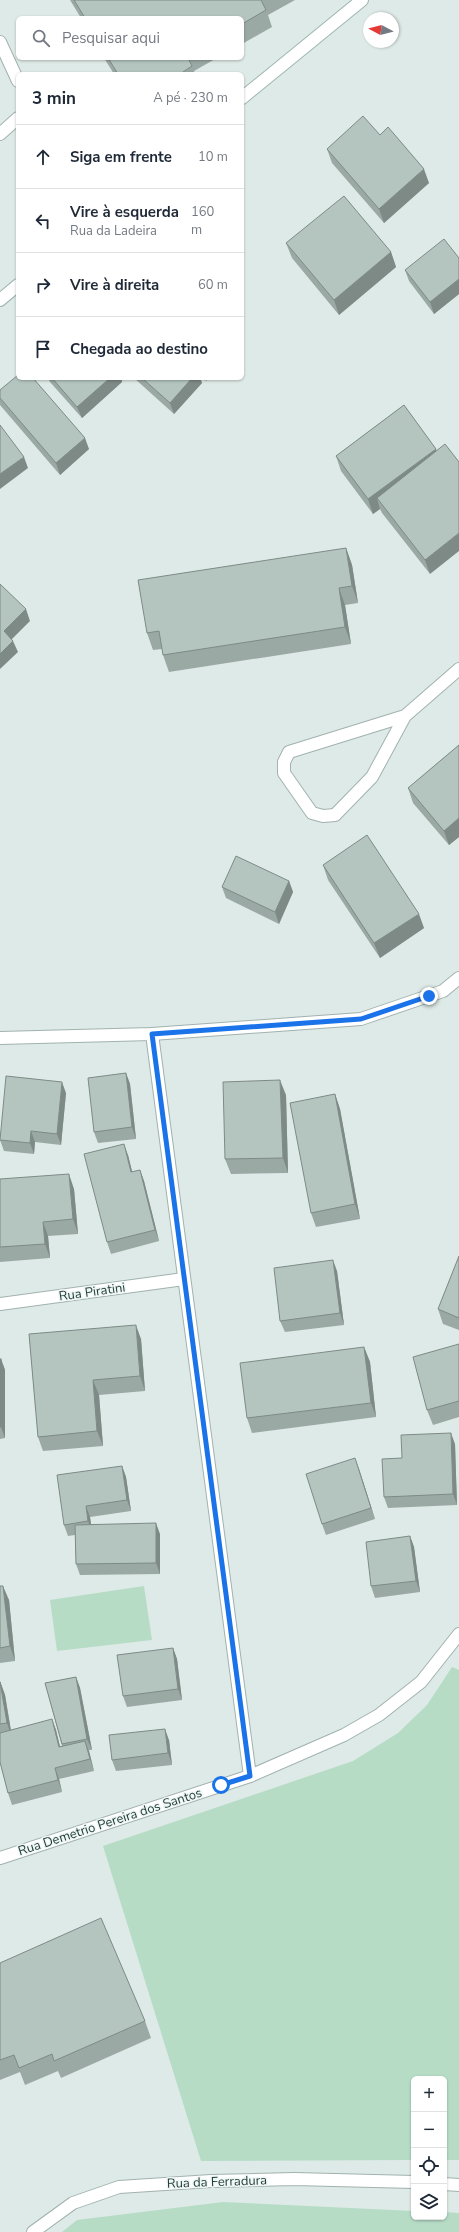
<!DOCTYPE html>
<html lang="pt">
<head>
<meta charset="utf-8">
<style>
	:root { --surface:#fff; --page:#f6f6f7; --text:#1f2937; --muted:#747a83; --line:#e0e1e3 }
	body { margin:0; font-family:"Nunito Sans",sans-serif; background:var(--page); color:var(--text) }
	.controls { position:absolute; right:12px; bottom:12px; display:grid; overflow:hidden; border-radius:6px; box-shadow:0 1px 3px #0004 }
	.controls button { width:36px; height:36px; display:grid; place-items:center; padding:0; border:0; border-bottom:1px solid var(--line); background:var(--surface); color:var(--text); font:20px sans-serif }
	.compass { position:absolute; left:363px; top:12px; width:36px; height:36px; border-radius:50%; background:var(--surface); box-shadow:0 1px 3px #0004; rotate:277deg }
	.stop { position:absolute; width:12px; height:12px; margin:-9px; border:3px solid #1a73e8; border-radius:50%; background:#fff }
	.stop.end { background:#1a73e8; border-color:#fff; box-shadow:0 1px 4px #0008 }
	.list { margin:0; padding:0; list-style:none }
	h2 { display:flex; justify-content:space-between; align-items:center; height:52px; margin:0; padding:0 16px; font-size:17px }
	h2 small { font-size:13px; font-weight:400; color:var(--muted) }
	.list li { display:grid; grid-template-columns:26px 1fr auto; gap:12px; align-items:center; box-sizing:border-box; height:64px; padding:0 16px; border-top:1px solid var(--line) }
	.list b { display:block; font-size:15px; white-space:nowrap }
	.list p { margin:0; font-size:13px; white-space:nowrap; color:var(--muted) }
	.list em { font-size:13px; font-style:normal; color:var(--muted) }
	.icon { flex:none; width:22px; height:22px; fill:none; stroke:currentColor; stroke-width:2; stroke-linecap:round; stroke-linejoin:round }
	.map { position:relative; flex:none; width:459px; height:2232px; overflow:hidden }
	.search { position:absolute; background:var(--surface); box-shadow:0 1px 3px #0004; left:16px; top:16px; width:228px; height:44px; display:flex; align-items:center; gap:10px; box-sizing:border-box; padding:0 14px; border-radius:6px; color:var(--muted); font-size:15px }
	.panel { position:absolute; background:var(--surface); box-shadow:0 1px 3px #0004; left:16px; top:72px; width:228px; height:308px; border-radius:6px }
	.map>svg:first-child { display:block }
</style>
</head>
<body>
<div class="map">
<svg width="459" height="2232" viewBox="0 0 459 2232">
	<rect width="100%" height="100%" fill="#deeae7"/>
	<g fill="#b6dcc6">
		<polygon points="144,1586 152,1640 57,1651 50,1600"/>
		<polygon points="452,1667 459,1670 459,2160 444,2160 444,2079 414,2079 414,2160 201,2161 103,1846 353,1761 398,1733 427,1705"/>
		<polygon points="223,2202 414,2211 414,2217 444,2217 444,2212 459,2213 459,2232 62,2232 77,2220"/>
	</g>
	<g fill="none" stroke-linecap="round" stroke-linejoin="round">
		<defs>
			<g id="lane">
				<polyline points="0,42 18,81"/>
				<polyline points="0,134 18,118"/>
				<polyline points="405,716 289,752 284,762 284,773 312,813 323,816 335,815 372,777 405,716 459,669"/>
			</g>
			<g id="street">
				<polyline points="152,1034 250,1776"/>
				<polyline points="0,1038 152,1034 361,1019 443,991 459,978"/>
				<polyline points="0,1304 184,1279"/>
				<polyline points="0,1858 250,1776 344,1735 379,1715 421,1682 459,1634"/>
				<polyline points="444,2184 459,2185"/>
				<polyline points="33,2232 73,2203 119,2187 211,2181 294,2179 414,2182"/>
			</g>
			<g id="secondary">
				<polyline points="242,98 362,0"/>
				<polyline points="0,300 18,285"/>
			</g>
		</defs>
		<use href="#lane" stroke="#a1b2af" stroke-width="14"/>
		<use href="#street" stroke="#a1b2af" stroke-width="14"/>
		<use href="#secondary" stroke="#9db6b1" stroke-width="14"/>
		<use href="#lane" stroke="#fff" stroke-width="12"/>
		<use href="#street" stroke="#fff" stroke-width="12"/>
		<use href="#secondary" stroke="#fff" stroke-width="12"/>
	</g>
	<g fill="#9ba9a5">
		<polygon points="70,0 295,0 268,15 272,27 242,44 242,18 81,18"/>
		<polygon points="104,58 217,58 194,71 195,74 114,74"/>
		<polygon points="380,135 429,183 384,223 332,163 327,149"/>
		<polygon points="286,243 391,252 396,267 339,315 292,258"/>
		<polygon points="459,258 459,294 434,314 409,281 405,270"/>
		<polygon points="48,378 121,378 122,382 82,418 50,382"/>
		<polygon points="134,378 200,378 202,383 174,414"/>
		<polygon points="0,390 89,449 60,475 0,405"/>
		<polygon points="404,405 430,574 382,513 380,509 373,514 341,471 336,456"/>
		<polygon points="346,548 352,565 358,603 345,605 351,644 169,672 163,655 162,649 153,650 147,633"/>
		<polygon points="459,745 459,837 449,845 413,803 408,788"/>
		<polygon points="323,865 424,928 380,958 328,880"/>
		<polygon points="289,881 293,892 279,924 226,898 222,887"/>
		<polygon points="126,1073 130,1084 136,1139 98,1143 94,1132"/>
		<polygon points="66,1093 61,1145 35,1142 34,1154 4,1151 0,1140"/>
		<polygon points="335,1094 340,1109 360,1219 316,1227 311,1213"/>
		<polygon points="286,1095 288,1173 231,1174 225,1159"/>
		<polygon points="128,1155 132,1172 140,1170 144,1181 159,1241 111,1254 107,1242"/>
		<polygon points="0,1179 74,1189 78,1234 48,1236 50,1258 0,1262"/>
		<polygon points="459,1256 459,1330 443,1324 438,1309"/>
		<polygon points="337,1271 344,1325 285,1332 280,1321"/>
		<polygon points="29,1334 141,1339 145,1391 99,1395 103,1446 43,1451 38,1437"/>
		<polygon points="459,1344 459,1417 433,1425 427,1410"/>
		<polygon points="364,1347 370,1362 376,1417 252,1433 247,1418"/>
		<polygon points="0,1359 1,1359 5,1370 5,1438 0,1439"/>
		<polygon points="455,1444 457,1505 388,1508 384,1497 402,1458"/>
		<polygon points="122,1466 126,1477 131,1511 90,1517 91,1524 160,1534 160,1574 80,1575 76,1564 75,1535 68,1536 64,1525"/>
		<polygon points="359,1469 375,1519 326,1535 322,1524"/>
		<polygon points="410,1536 414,1547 420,1592 375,1598 371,1586"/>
		<polygon points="0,1586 9,1600 15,1661 0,1663"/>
		<polygon points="173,1648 177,1659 182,1700 127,1707 123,1696"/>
		<polygon points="76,1677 80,1688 92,1750 89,1750 94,1771 59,1779 62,1792 12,1805 8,1793 0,1762 0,1681 5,1695 11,1730 52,1719 56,1730 60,1747 62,1746 45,1683"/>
		<polygon points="169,1740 172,1765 116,1771 112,1760"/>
		<polygon points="0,1963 145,2021 151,2038 61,2078 58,2071 25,2085 20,2072 0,2080"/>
	</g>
	<g fill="#7e8a86">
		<polygon points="424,169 429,183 384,223 379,209"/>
		<polygon points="391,252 396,267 339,315 334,300"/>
		<polygon points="459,279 459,294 434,314 430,302"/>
		<polygon points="110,378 121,378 122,382 82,418 77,407"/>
		<polygon points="192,378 200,378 202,383 174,414 170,403"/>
		<polygon points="205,378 209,378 206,381"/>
		<polygon points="85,438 89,449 60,475 56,463"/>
		<polygon points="436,449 441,463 377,498 380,509 373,514 368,499"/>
		<polygon points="24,457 28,468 0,489 0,474"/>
		<polygon points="459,533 459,551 430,574 425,560"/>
		<polygon points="346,548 352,565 358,603 352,586"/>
		<polygon points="339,588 345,605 351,644 345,627"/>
		<polygon points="26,609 30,621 8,643 4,631"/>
		<polygon points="13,641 18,652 0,669 0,654"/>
		<polygon points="459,818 459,837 449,845 444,831"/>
		<polygon points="289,881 293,892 279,924 275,912"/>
		<polygon points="419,914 424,928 380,958 374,943"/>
		<polygon points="126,1073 130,1084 136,1139 132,1127"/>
		<polygon points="280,1080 286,1095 288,1173 283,1158"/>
		<polygon points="62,1082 66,1093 61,1145 57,1134"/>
		<polygon points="335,1094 340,1109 360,1219 355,1204"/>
		<polygon points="31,1131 35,1142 34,1154 30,1143"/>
		<polygon points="124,1144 128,1155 135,1183 131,1172"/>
		<polygon points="140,1170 144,1181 159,1241 155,1230"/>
		<polygon points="69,1174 74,1189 78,1234 73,1219"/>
		<polygon points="43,1222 48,1236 50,1258 45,1244"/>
		<polygon points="333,1260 337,1271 344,1325 340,1313"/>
		<polygon points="136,1325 141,1339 145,1391 140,1376"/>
		<polygon points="364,1347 370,1362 376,1417 371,1403"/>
		<polygon points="1,1359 5,1370 5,1438 1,1427"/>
		<polygon points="93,1380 99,1395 103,1446 97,1431"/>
		<polygon points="451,1433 455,1444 457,1505 453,1494"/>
		<polygon points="355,1458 359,1469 375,1519 371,1508"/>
		<polygon points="122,1466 126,1477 131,1511 127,1500"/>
		<polygon points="86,1506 90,1517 92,1532 88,1521"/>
		<polygon points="156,1523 160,1534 160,1574 156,1563"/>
		<polygon points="410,1536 414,1547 420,1592 416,1581"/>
		<polygon points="3,1586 9,1600 15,1661 10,1646"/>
		<polygon points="173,1648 177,1659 182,1700 178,1689"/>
		<polygon points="76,1677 80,1688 92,1750 87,1739"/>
		<polygon points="0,1681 5,1695 12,1738 7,1723"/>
		<polygon points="52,1719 56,1730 63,1759 59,1747"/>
		<polygon points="165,1729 169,1740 172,1765 168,1753"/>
		<polygon points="85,1741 89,1752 94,1771 90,1759"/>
		<polygon points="55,1768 59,1779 62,1792 58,1780"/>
	</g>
	<g fill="#b4c5c0" stroke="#7e8a86">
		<polygon points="74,0 261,0 266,10 242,24 242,18 85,18"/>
		<polygon points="108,58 188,58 192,66 180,74 118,74"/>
		<polygon points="363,116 380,135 388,127 424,169 379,209 327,149"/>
		<polygon points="344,196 391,252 334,300 286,243"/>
		<polygon points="444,239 459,258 459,279 430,302 405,270"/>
		<polygon points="18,375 18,378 33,378 85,438 56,463 0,398 0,390"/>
		<polygon points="52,378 110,378 77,407"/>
		<polygon points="142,378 192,378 170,403"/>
		<polygon points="404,405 436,449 368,499 336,456"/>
		<polygon points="0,425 24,457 0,474"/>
		<polygon points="445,444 459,462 459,533 425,560 377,498"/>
		<polygon points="346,548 352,586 339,588 345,627 163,655 159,631 147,633 138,580"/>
		<polygon points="0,584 26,609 4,631 13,641 0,654"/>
		<polygon points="459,745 459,818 444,831 408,788"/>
		<polygon points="367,835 419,914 374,943 323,865"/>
		<polygon points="236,856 289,881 275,912 222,887"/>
		<polygon points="126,1073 132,1127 94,1132 88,1078"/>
		<polygon points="6,1076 62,1082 57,1134 31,1131 30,1143 0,1140"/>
		<polygon points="280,1080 283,1158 225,1159 223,1082"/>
		<polygon points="335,1094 355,1204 311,1213 290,1103"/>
		<polygon points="124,1144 131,1172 140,1170 155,1230 107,1242 84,1154"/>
		<polygon points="69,1174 73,1219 43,1222 45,1244 0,1247 0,1179"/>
		<polygon points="459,1256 459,1318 438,1309"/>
		<polygon points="333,1260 340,1313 280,1321 274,1268"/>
		<polygon points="136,1325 140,1376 93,1380 97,1431 38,1437 29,1334"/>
		<polygon points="459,1344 459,1401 427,1410 413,1357"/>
		<polygon points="364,1347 371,1403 247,1418 240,1363"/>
		<rect x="0" y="1359" width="1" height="68"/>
		<polygon points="451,1433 453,1494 384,1497 382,1459 402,1458 401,1435"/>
		<polygon points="355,1458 371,1508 322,1524 306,1474"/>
		<polygon points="122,1466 127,1500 86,1506 88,1521 64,1525 57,1475"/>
		<polygon points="156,1523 156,1563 76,1564 75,1525"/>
		<polygon points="410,1536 416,1581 371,1586 366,1542"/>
		<polygon points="0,1586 3,1586 10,1646 0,1648"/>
		<polygon points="173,1648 178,1689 123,1696 117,1655"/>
		<polygon points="76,1677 87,1739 62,1744 45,1683"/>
		<polygon points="0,1682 7,1723 0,1724"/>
		<polygon points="52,1719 59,1747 85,1741 90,1759 55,1768 58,1780 8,1793 0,1762 0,1733"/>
		<polygon points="165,1729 168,1753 112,1760 109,1735"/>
		<polygon points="101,1918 145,2021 54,2061 52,2054 19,2068 14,2055 0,2060 0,1963"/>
	</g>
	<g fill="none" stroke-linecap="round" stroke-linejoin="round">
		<polyline stroke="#1a73e8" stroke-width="5" points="221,1785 250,1776 152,1034 361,1019 429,996"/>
	</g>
	<g text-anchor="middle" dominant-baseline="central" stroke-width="3" stroke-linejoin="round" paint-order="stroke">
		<g font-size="13" fill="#1f3a37" stroke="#eff7f4">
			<text transform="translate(92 1292) rotate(-8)">Rua Piratini</text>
			<text transform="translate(110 1822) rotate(-18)">Rua Demetrio Pereira dos Santos</text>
			<text transform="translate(217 2182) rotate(-2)">Rua da Ferradura</text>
		</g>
	</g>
</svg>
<div class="controls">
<button>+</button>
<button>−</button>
<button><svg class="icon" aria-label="locate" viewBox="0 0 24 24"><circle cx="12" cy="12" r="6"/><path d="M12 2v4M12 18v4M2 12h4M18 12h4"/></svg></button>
<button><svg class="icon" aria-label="layers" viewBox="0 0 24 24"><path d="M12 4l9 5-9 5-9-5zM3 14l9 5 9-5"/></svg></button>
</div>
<svg class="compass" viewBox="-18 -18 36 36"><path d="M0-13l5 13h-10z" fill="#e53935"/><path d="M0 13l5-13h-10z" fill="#747a83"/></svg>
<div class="stop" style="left:221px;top:1785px"></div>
<div class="stop end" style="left:429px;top:996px"></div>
<div class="search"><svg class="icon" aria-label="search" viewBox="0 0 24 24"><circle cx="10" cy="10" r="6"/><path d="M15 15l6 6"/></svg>Pesquisar aqui</div>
<section class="panel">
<h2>3 min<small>A pé · 230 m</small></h2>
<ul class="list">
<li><svg class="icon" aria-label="ahead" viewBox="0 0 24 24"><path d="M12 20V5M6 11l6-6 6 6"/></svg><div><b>Siga em frente</b></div><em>10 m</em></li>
<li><svg class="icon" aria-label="left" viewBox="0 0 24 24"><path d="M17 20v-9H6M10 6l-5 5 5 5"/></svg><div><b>Vire à esquerda</b><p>Rua da Ladeira</p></div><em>160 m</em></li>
<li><svg class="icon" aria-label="right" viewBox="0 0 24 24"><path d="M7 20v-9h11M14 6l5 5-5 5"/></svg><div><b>Vire à direita</b></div><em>60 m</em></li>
<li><svg class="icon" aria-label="arrive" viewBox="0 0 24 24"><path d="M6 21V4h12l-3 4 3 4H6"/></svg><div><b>Chegada ao destino</b></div></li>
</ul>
</section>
</div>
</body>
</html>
